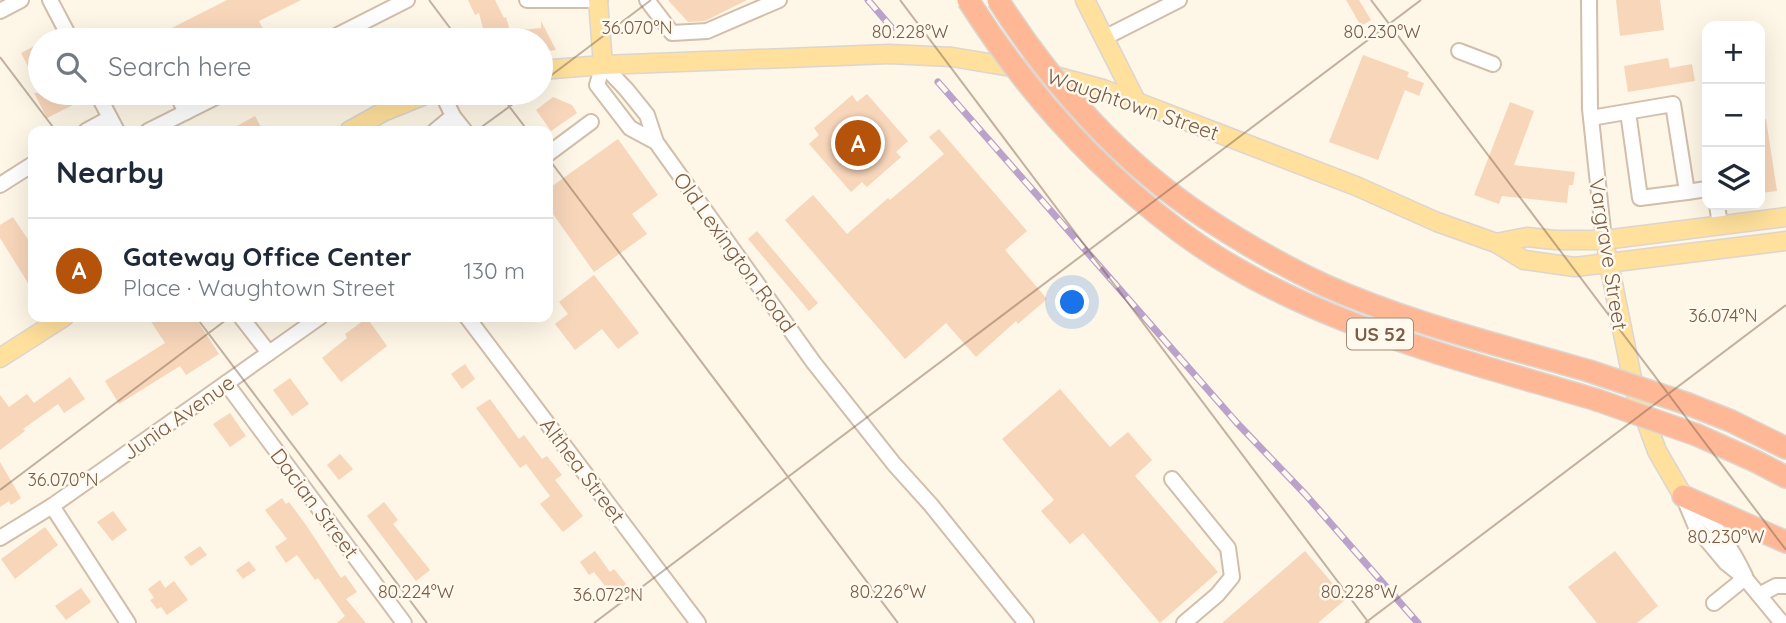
<!DOCTYPE html>
<html lang="en">
<head>
<meta charset="utf-8">
<style>
	:root { --surface:#fff; --page:#f6f6f7; --text:#1f2937; --muted:#747a83; --line:#e0e1e3; --accent:#b45309 }
	body { margin:0; font-family:Quicksand,sans-serif; background:var(--page); color:var(--text) }
	.controls { position:absolute; right:21px; top:21px; display:grid; overflow:hidden; border-radius:14px; box-shadow:0 7px 28px #0002 }
	.controls button { width:63px; height:63px; display:grid; place-items:center; padding:0; border:0; border-bottom:2px solid var(--line); background:var(--surface); color:var(--text); font:35px sans-serif }
	.you { position:absolute; left:1073px; top:303px; width:24px; height:24px; margin:-18px; border:5px solid #fff; border-radius:50%; background:#1a73e8; box-shadow:0 0 0 10px #1a73e833 }
	.badge { display:grid; place-items:center; width:46px; height:46px; border-radius:50%; background:var(--accent); color:#fff; font-size:23px; font-weight:700 }
	.pin { position:absolute; translate:-50% -50%; border:4px solid #fff; box-shadow:0 2px 7px #0006 }
	.list { margin:0; padding:0; list-style:none }
	h2 { display:flex; justify-content:space-between; align-items:center; height:91px; margin:0; padding:0 28px; font-size:30px }
	h2 small { font-size:23px; font-weight:400; color:var(--muted) }
	.list li { display:grid; grid-template-columns:46px 1fr auto; gap:21px; align-items:center; box-sizing:border-box; height:105px; padding:0 28px; border-top:2px solid var(--line) }
	.list b { display:block; font-size:26px; white-space:nowrap }
	.list p { margin:0; font-size:23px; white-space:nowrap; color:var(--muted) }
	.list em { font-size:23px; font-style:normal; color:var(--muted) }
	.icon { flex:none; width:38px; height:38px; fill:none; stroke:currentColor; stroke-width:2; stroke-linecap:round; stroke-linejoin:round }
	.map { position:relative; flex:none; width:1786px; height:623px; overflow:hidden }
	.search { position:absolute; background:var(--surface); box-shadow:0 7px 28px #0002; left:28px; top:28px; width:525px; height:77px; display:flex; align-items:center; gap:18px; box-sizing:border-box; padding:0 24px; border-radius:38px; color:var(--muted); font-size:26px }
	.panel { position:absolute; background:var(--surface); box-shadow:0 7px 28px #0002; left:28px; top:126px; width:525px; height:196px; border-radius:14px }
	.map>svg:first-child { display:block }
</style>
</head>
<body>
<div class="map">
<svg width="1786" height="623" viewBox="0 0 1786 623">
	<rect width="100%" height="100%" fill="#fef6e6"/>
	<g fill="#f7d6ba">
		<polygon points="227,0 301,0 259,21 269,40 148,40"/>
		<polygon points="468,0 495,0 504,18 506,17 510,31 541,28 541,21 556,50 541,52 541,40 486,40 479,13 475,15"/>
		<polygon points="668,0 747,0 705,21 688,22"/>
		<polygon points="1346,0 1359,0 1371,20 1361,26"/>
		<polygon points="1616,0 1660,0 1664,30 1620,36"/>
		<polygon points="40,43 40,90 21,53"/>
		<polygon points="1363,55 1409,72 1407,77 1424,83 1419,96 1405,90 1378,160 1329,142"/>
		<polygon points="1668,58 1670,68 1692,64 1695,81 1628,92 1624,66"/>
		<polygon points="34,93 74,93 79,102 47,118"/>
		<polygon points="867,94 908,141 896,152 901,157 867,187 862,182 851,192 809,144 819,135 814,128 852,95 857,102"/>
		<polygon points="553,97 572,105 577,113 551,131 536,110"/>
		<polygon points="1510,102 1534,111 1514,165 1575,172 1573,185 1569,185 1567,203 1502,196 1499,204 1474,195"/>
		<polygon points="255,116 263,131 228,131"/>
		<polygon points="1760,119 1766,119 1777,191 1760,193"/>
		<polygon points="939,129 1027,231 1005,250 1047,299 1018,324 1016,321 976,357 946,323 905,359 785,220 813,195 847,234 888,198 890,200 944,154 929,137"/>
		<polygon points="618,139 658,195 632,214 647,234 594,272 548,207 548,189"/>
		<polygon points="13,217 29,241 33,238 33,291 0,238 0,225"/>
		<polygon points="757,231 818,303 809,311 748,239"/>
		<polygon points="594,275 639,333 618,349 602,329 575,350 555,324 568,314 559,302"/>
		<polygon points="148,317 195,317 219,354 186,375 180,366 119,404 105,381 165,343"/>
		<polygon points="367,318 387,346 341,382 322,358 347,338 345,334"/>
		<polygon points="465,364 475,379 462,389 451,374"/>
		<polygon points="70,377 85,399 64,413 58,404 23,429 25,431 0,450 0,395 9,407 27,394 34,403"/>
		<polygon points="290,378 309,404 292,416 273,390"/>
		<polygon points="1060,389 1110,447 1128,432 1152,460 1135,476 1218,572 1160,623 1083,533 1070,544 1041,511 1054,500 1002,439"/>
		<polygon points="490,399 519,439 524,435 542,459 547,456 562,475 555,480 583,516 563,532 540,504 550,496 526,464 520,468 476,408"/>
		<polygon points="230,413 246,436 230,447 213,424"/>
		<polygon points="340,454 353,469 339,480 327,465"/>
		<polygon points="0,462 21,498 11,505 9,501 0,507"/>
		<polygon points="282,498 286,504 289,502 306,525 341,578 345,575 357,592 346,599 366,623 337,623 345,616 318,578 315,580 297,555 286,563 275,547 287,539 265,510"/>
		<polygon points="384,502 398,520 393,524 430,570 416,581 367,516"/>
		<polygon points="113,511 127,530 112,541 97,522"/>
		<polygon points="45,527 58,545 15,579 1,559"/>
		<polygon points="200,546 207,555 191,566 184,557"/>
		<polygon points="595,551 610,572 614,569 627,585 613,596 594,572 589,575 580,562"/>
		<polygon points="1305,551 1346,599 1318,623 1222,623"/>
		<polygon points="1615,551 1658,606 1637,623 1597,623 1568,587"/>
		<polygon points="249,561 256,570 243,579 236,570"/>
		<polygon points="160,580 165,588 174,581 188,600 167,615 161,607 157,609 150,600 154,598 148,589"/>
		<polygon points="81,588 91,602 66,620 55,606"/>
	</g>
	<g fill="none" stroke-linecap="round" stroke-linejoin="round">
		<defs>
			<g id="minor">
				<polyline points="50,0 71,40"/>
				<polyline points="527,0 600,0"/>
				<polyline points="647,0 672,33 707,31 779,0"/>
				<polyline points="1589,0 1590,109 1604,240"/>
				<polyline points="0,11 21,0"/>
				<polyline points="1104,38 1179,0"/>
				<polyline points="328,40 407,0"/>
				<polyline points="1459,51 1493,64"/>
				<polyline points="97,93 117,131"/>
				<polyline points="176,93 186,112"/>
				<polyline points="1628,112 1640,198 1687,192"/>
				<polyline points="453,116 465,131"/>
				<polyline points="1591,118 1673,104 1687,192 1707,189"/>
				<polyline points="86,131 110,118"/>
				<polyline points="148,131 224,93"/>
				<polyline points="435,131 453,116 442,93"/>
				<polyline points="656,142 630,128 597,85 603,65 626,89 647,115 656,142 814,363 894,464 931,505 1026,623"/>
				<polyline points="548,154 591,122"/>
				<polyline points="0,185 33,164"/>
				<polyline points="1717,205 1720,225"/>
				<polyline points="241,317 269,353"/>
				<polyline points="467,317 698,623"/>
				<polyline points="226,383 404,623"/>
				<polyline points="1172,479 1228,548 1232,577 1217,595 1184,623"/>
				<polyline points="1683,496 1696,527 1726,563 1745,578 1782,623"/>
				<polyline points="52,506 128,623"/>
				<path d="M1696,508c22,18 37,43 49,68"/>
				<polyline points="0,538 52,506 320,317"/>
				<polyline points="1759,595 1776,586 1786,586"/>
				<polyline points="1714,603 1745,578"/>
			</g>
			<g id="major">
				<polyline points="598,0 603,65"/>
				<polyline points="1085,0 1136,101"/>
				<polyline points="952,57 1036,71 1103,89 1356,186 1437,222 1496,243 1524,260 1575,267 1786,241"/>
				<polyline points="541,70 603,65 889,54"/>
				<polyline points="349,131 383,112 430,93"/>
				<polyline points="1496,243 1527,237 1555,240 1604,240 1786,217"/>
				<polyline points="1607,254 1634,388 1657,451 1683,496"/>
				<polyline points="0,358 64,317"/>
			</g>
			<g id="highway">
				<path d="M1207,219c38,25 76,47 117,66 84,38 176,60 265,86"/>
				<path d="M1179,231c122,91 274,126 418,169"/>
				<polyline points="1688,404 1731,421 1786,448"/>
				<polyline points="1697,435 1755,461 1786,477"/>
				<polyline points="1683,496 1786,542"/>
			</g>
		</defs>
		<use href="#minor" stroke="#d2beaa" stroke-width="18"/>
		<use href="#major" stroke="#ddd5cf" stroke-width="21"/>
		<use href="#highway" stroke="#ddd5cf" stroke-width="24"/>
		<use href="#minor" stroke="#fff" stroke-width="14"/>
		<use href="#major" stroke="#ffe09c" stroke-width="18"/>
		<use href="#highway" stroke="#ffb896" stroke-width="21"/>
		<defs>
			<g id="rail">
				<polyline points="868,0 892,28"/>
				<polyline points="938,82 1237,423 1305,494 1418,623"/>
			</g>
		</defs>
		<use href="#rail" stroke="#baa2ca" stroke-width="7"/>
		<use href="#rail" stroke="#fff9ee" stroke-width="4.5" stroke-dasharray="13" stroke-linecap="butt"/>
		<defs>
			<polyline id="major-bridge" points="889,54 952,57"/>
			<g id="highway-bridge">
				<path d="M968,0c57,90 126,167 211,231"/>
				<path d="M998,0c54,85 125,164 209,219"/>
				<polyline points="1589,371 1688,404"/>
				<polyline points="1597,400 1697,435"/>
			</g>
		</defs>
		<use href="#major-bridge" stroke="#ddd5cf" stroke-width="21" stroke-linecap="butt"/>
		<use href="#highway-bridge" stroke="#ddd5cf" stroke-width="24" stroke-linecap="butt"/>
		<use href="#major-bridge" stroke="#ffe09c" stroke-width="18"/>
		<use href="#highway-bridge" stroke="#ffb896" stroke-width="21"/>
	</g>
	<path fill="none" stroke="#7b5d47" stroke-width="2" stroke-opacity="0.45" d="M429,0l30,40M900,0l469,623M1371,0l415,550M0,57l56,74M541,83l110,-83M499,93l29,38M476,131l52,-38M548,158l350,465M196,317l231,306M0,490l230,-173M594,623l827,-623M1365,623l421,-318"/>
	<g text-anchor="middle" dominant-baseline="central" stroke-width="5" stroke-linejoin="round" paint-order="stroke">
		<rect fill="#fff9ee" stroke="#a38c79" stroke-width="2" x="1347" y="318.5" width="66" height="31" rx="5"/>
		<g font-size="19" font-weight="bold" fill="#7b5d47">
			<text x="1380" y="334">US 52</text>
		</g>
		<g font-size="21" fill="#7b5d47" stroke="#fff9ee">
			<text transform="translate(1133 104) rotate(19)">Waughtown Street</text>
			<text transform="translate(735 252) rotate(54)">Old Lexington Road</text>
			<text transform="translate(1609 254) rotate(81)">Vargrave Street</text>
			<text transform="translate(178 417) rotate(-35)">Junia Avenue</text>
			<text transform="translate(583 470) rotate(53)">Althea Street</text>
			<text transform="translate(315 503) rotate(53)">Dacian Street</text>
		</g>
	</g>
	<g font-size="18" text-anchor="middle" fill="#7b5d47" stroke="#fff9ee" stroke-width="5" stroke-linejoin="round" paint-order="stroke">
		<text x="637" y="34">36.070°N</text>
		<text x="910" y="38">80.228°W</text>
		<text x="1382" y="38">80.230°W</text>
		<text x="1723" y="322">36.074°N</text>
		<text x="63" y="486">36.070°N</text>
		<text x="1726" y="543">80.230°W</text>
		<text x="416" y="598">80.224°W</text>
		<text x="888" y="598">80.226°W</text>
		<text x="1359" y="598">80.228°W</text>
		<text x="608" y="601">36.072°N</text>
	</g>
</svg>
<div class="controls">
<button>+</button>
<button>−</button>
<button><svg class="icon" aria-label="layers" viewBox="0 0 24 24"><path d="M12 4l9 5-9 5-9-5zM3 14l9 5 9-5"/></svg></button>
</div>
<div class="you"></div>
<div class="pin badge" style="left:858px;top:143px">A</div>
<div class="search"><svg class="icon" aria-label="search" viewBox="0 0 24 24"><circle cx="10" cy="10" r="6"/><path d="M15 15l6 6"/></svg>Search here</div>
<section class="panel">
<h2>Nearby<small></small></h2>
<ul class="list">
<li><span class="badge">A</span><div><b>Gateway Office Center</b><p>Place · Waughtown Street</p></div><em>130 m</em></li>
</ul>
</section>
</div>
</body>
</html>
